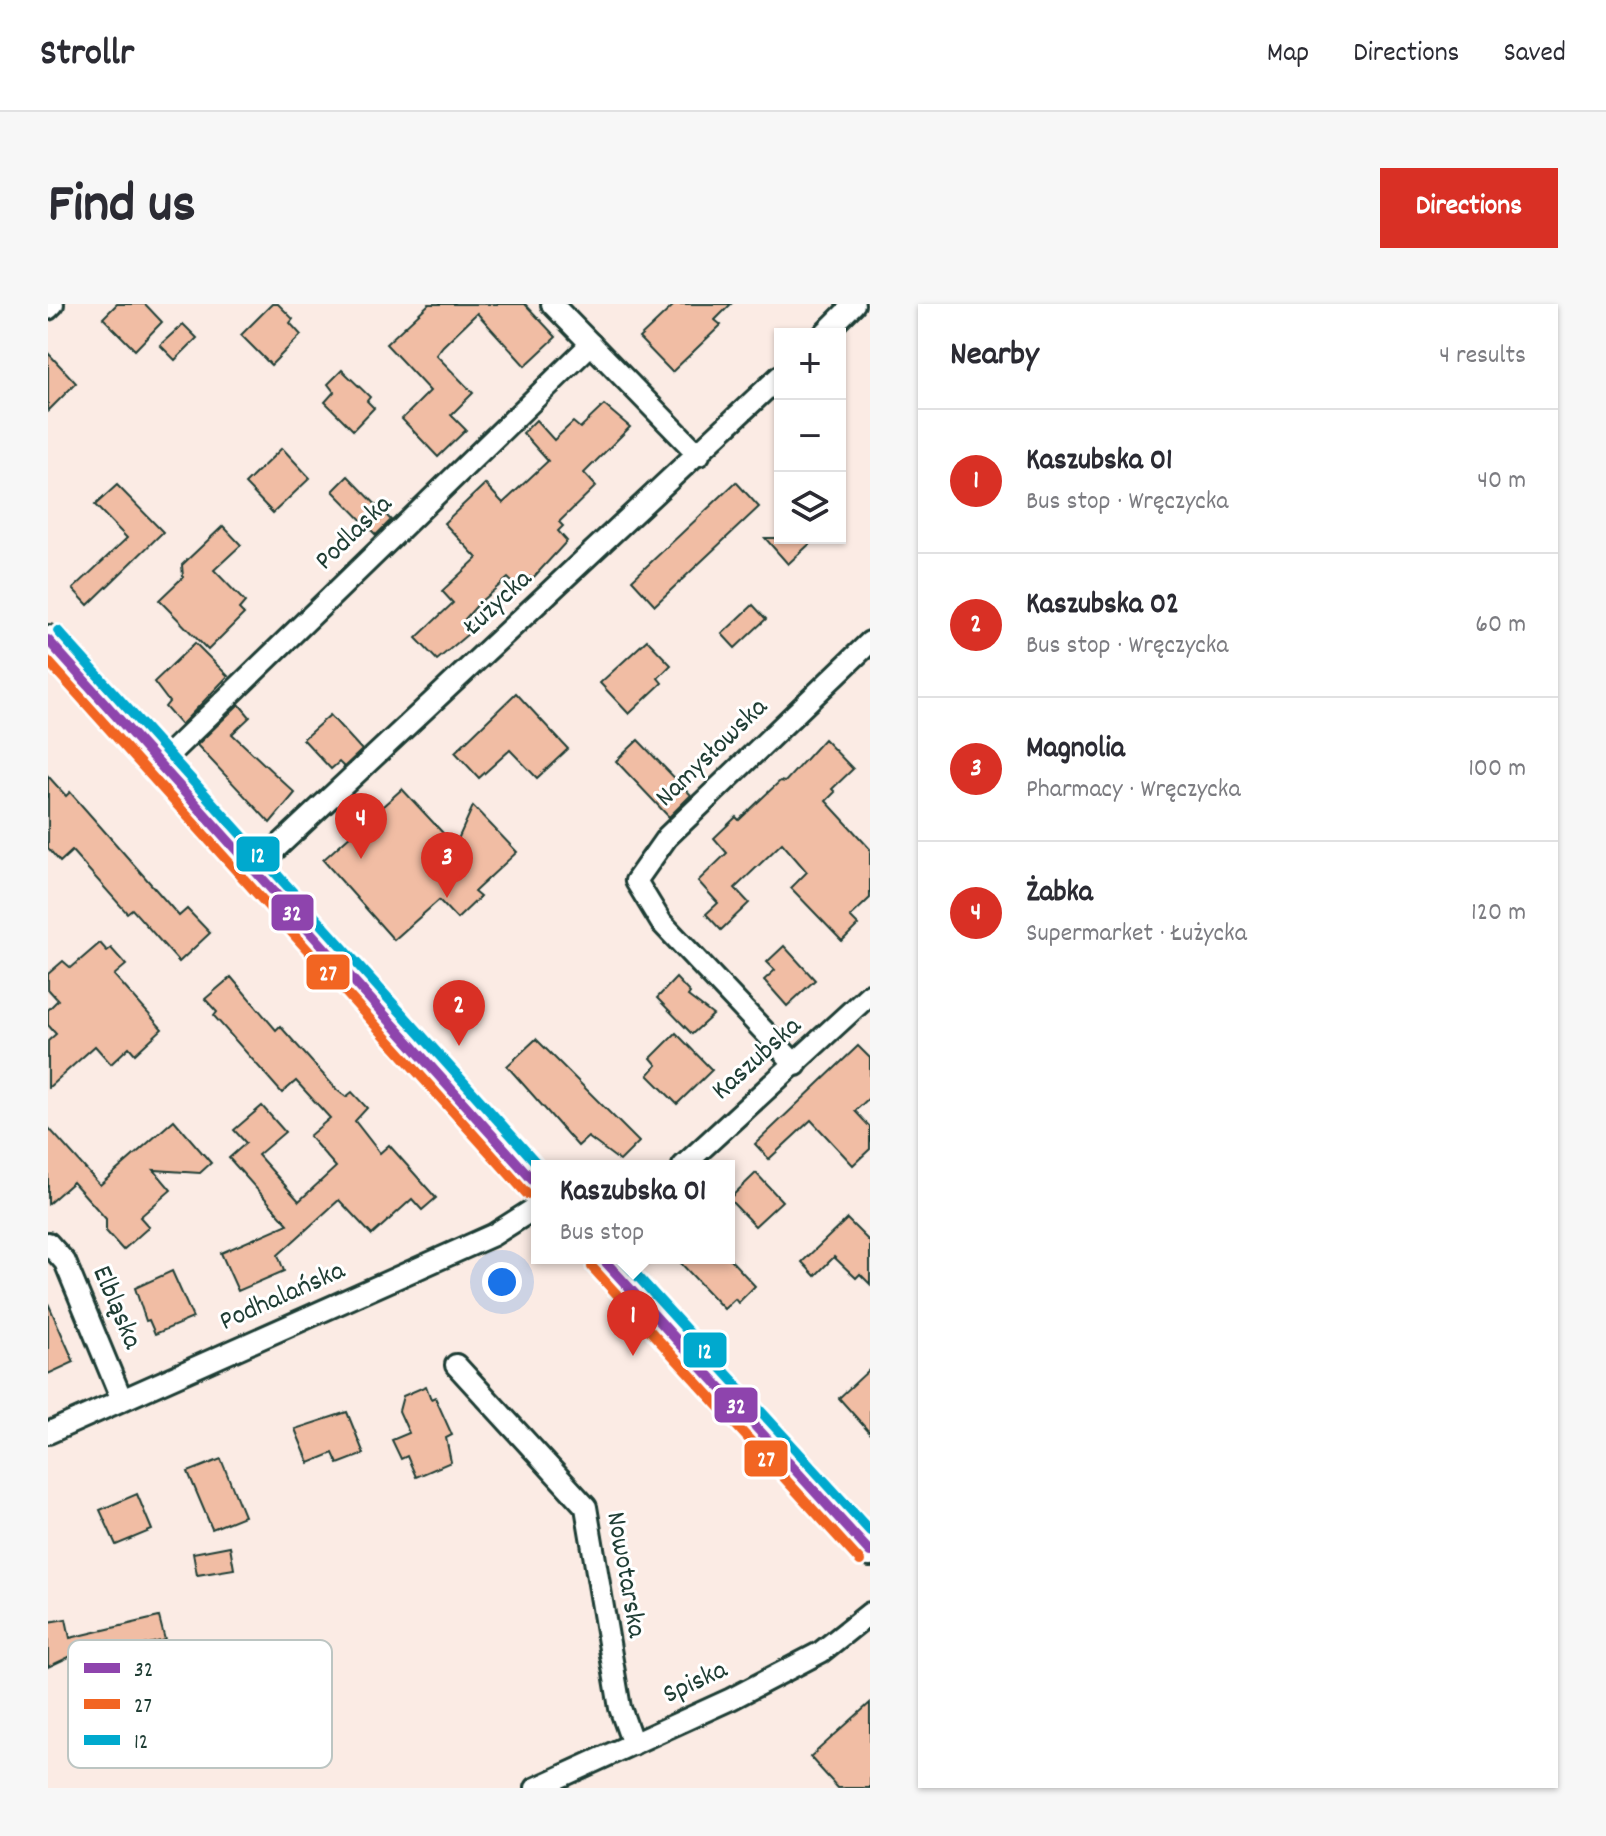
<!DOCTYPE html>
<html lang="en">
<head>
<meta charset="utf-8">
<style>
	:root { --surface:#fff; --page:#f7f7f7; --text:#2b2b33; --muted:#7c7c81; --line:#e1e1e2; --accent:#d93025 }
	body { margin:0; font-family:Dekko,sans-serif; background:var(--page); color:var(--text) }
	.controls { position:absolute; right:24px; top:24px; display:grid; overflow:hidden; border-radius:0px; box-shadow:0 2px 6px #0004 }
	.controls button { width:72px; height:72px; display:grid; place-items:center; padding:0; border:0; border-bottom:2px solid var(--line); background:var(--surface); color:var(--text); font:40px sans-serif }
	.you { position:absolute; left:454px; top:978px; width:28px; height:28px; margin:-20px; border:6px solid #fff; border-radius:50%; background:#1a73e8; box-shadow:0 0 0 12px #1a73e833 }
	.badge { display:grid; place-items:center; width:52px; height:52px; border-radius:50%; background:var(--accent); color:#fff; font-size:26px; font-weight:700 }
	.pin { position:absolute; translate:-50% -66px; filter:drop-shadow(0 2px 4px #0008) }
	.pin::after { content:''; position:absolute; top:42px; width:28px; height:24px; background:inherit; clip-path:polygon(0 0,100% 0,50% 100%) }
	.popup { position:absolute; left:483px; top:856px; width:204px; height:104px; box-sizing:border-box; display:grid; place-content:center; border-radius:0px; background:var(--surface); filter:drop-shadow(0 2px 6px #0005); font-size:26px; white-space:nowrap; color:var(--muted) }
	.popup b { font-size:30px; color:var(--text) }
	.popup::after { content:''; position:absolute; left:50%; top:100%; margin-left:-16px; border:16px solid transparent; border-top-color:var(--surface) }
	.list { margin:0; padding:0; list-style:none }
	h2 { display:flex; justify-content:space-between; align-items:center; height:104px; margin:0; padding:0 32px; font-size:34px }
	h2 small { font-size:26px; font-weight:400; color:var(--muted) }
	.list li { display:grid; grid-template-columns:52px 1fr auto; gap:24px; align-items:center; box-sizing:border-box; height:144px; padding:0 32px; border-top:2px solid var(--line) }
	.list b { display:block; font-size:30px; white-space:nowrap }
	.list p { margin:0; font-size:26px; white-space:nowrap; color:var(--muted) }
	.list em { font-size:26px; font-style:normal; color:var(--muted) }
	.icon { flex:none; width:44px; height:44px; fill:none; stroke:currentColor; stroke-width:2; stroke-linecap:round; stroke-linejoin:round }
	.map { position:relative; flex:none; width:822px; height:1484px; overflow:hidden; border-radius:0px }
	header { display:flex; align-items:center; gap:48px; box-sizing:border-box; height:112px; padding:0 40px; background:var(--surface); border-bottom:2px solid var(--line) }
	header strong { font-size:38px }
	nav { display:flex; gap:44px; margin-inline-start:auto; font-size:28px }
	.intro { display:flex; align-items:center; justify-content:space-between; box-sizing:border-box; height:192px; padding:0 48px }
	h1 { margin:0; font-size:56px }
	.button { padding:20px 36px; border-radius:0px; background:var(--accent); color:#fff; font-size:28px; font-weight:700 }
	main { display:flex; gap:48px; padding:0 48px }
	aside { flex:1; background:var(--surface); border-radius:0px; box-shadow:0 2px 6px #0004 }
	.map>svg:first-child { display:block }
</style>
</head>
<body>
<header>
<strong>Strollr</strong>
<nav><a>Map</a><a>Directions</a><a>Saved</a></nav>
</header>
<div class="intro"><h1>Find us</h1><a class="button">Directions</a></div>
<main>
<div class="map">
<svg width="822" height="1484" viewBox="0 0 822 1484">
	<rect width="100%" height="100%" fill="#fbebe4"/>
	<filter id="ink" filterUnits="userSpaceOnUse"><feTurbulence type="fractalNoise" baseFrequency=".0125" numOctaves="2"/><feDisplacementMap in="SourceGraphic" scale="16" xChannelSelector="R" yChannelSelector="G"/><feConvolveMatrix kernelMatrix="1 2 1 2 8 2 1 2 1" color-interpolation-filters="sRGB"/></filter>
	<g filter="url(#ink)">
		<g fill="#f1bda4" stroke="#1f3d34" stroke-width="2">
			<polygon points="69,0 97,0 114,18 87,46 55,14"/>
			<polygon points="224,0 230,0 245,15 242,19 253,31 223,61 193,31"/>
			<polygon points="381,0 477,0 508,33 477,62 429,9 395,42 388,51 425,89 403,111 418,126 390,153 354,115 382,87 338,40"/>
			<polygon points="627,0 683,0 667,16 673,21 624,68 591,34"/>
			<polygon points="135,20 149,34 127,56 112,41"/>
			<polygon points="0,49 28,79 0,107"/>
			<polygon points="294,66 322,93 319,97 326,104 305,126 277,98 286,88 280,80"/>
			<polygon points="556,101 582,123 536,169 548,182 511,218 515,222 510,227 519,237 484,275 482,273 470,284 460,274 432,298 417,315 426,325 389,356 368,334 405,299 394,287 429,254 396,219 437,180 455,199 500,157 475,129 488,116 506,136 525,118 532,124"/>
			<polygon points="234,144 262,174 225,209 197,180"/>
			<polygon points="300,172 343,216 328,231 285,187"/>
			<polygon points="688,178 711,203 607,301 584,276"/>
			<polygon points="69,181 115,228 40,301 25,285 79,234 47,201"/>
			<polygon points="175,222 193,241 166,266 197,298 191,305 196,310 160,346 111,296 135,273 134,261"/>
			<polygon points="717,234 768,234 740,260"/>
			<polygon points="705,301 718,315 687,344 674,330"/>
			<polygon points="599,336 623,361 610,374 614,379 581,410 552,379"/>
			<polygon points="147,339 180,372 133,421 117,403 121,398 106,378"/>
			<polygon points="468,389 520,445 489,474 462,446 431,474 407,448"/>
			<polygon points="191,400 202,413 184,430 247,489 222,519 149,441"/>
			<polygon points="282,411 314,446 296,463 291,458 283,465 255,435"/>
			<polygon points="776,435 805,465 784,485 787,488 778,497 822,545 822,594 802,613 810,621 794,637 743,584 759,568 734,539 687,584 701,599 673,626 658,610 670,599 650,577 679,549 666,534 688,513 691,516 732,477 737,478"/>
			<polygon points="590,436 643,491 621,513 568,457"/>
			<polygon points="0,472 18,492 22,488 131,612 139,605 162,629 131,658 84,605 79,609 24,547 12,558 0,544"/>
			<polygon points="354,485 407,542 425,502 469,548 426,588 432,593 409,615 391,596 346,636 275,556"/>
			<polygon points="52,639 59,647 63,644 78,661 66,671 114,725 87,750 81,743 63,760 47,742 0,784 0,737 8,730 0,721 0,706 10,696 0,685 0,670 15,657 23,664"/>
			<polygon points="736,642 767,676 739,702 716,676 727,666 719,658"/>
			<polygon points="183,673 228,726 232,722 289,786 298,793 304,788 319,804 307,817 332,849 341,841 388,894 374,906 364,895 324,931 291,896 230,951 236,967 190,987 173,949 240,920 181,854 198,839 186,826 214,802 237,828 210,851 251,897 288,863 261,832 282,814 248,777 234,789 166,712 169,708 157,695"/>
			<polygon points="628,674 642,689 640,692 665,711 644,730 609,694"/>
			<polygon points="628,729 664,766 629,800 600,771 609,761 603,754"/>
			<polygon points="488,735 591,838 572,857 540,833 530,842 459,762"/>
			<polygon points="810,742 822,754 822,793 807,807 822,823 822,845 805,861 763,816 721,855 707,840"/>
			<polygon points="126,816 163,859 152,869 106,866 123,886 92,913 101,923 75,946 58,927 58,915 25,878 0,900 0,823 52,881"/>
			<polygon points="708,869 734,897 707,922 681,895"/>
			<polygon points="799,915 822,938 822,980 812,970 808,974 786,953 767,972 754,958"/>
			<polygon points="628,954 681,954 707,982 690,999 687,995 676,1005"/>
			<polygon points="124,967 145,1014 107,1030 101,1016 98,1017 87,984"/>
			<polygon points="0,999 26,1058 0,1070"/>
			<polygon points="822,1065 822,1129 791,1094"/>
			<polygon points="378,1082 383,1095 387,1093 404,1131 398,1134 403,1158 368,1173 359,1152 353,1155 344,1136 361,1129 351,1107 355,1092"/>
			<polygon points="299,1108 316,1150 290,1160 285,1149 261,1159 247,1125"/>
			<polygon points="173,1155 196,1212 164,1225 140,1168"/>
			<polygon points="89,1190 104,1226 68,1241 52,1206"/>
			<polygon points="182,1242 186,1265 149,1271 145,1249"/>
			<polygon points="111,1313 117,1336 84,1344 86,1353 58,1360 53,1338 0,1363 0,1318 18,1315 22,1334"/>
			<polygon points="822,1399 822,1484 790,1484 762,1453"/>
		</g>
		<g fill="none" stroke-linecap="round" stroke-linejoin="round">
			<defs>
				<g id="street">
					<polyline points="504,0 651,151"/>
					<polyline points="0,5 5,0"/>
					<polyline points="776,30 806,0"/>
					<polyline points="111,460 543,40"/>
					<polyline points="205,566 732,72"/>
					<polyline points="748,761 613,618 588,577 619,533 822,338"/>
					<polyline points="635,862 822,690"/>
					<polyline points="0,939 17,958 74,1096"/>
					<polyline points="408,1061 538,1203 572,1404 585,1440"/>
					<polyline points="0,1129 445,931 489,903"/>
					<polyline points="488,1484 683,1395 773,1348 822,1309"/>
				</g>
				<g id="secondary">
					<polyline points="0,336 489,881"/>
					<polyline points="554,954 822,1248"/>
				</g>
			</defs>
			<use href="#street" stroke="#1f3d34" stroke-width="26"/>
			<use href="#secondary" stroke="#1f3d34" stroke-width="34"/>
			<use href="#street" stroke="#fff" stroke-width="20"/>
			<use href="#secondary" stroke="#fff" stroke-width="28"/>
			<defs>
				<g id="bus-1">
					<polyline points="0,336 489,881"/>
					<polyline points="554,954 822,1248"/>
				</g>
				<g id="bus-2">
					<polyline points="0,357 479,890"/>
					<polyline points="544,963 812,1257"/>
				</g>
				<g id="bus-3">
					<polyline points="10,327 491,862"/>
					<polyline points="573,954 822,1227"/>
				</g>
			</defs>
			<use href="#bus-1" stroke="#fff" stroke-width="16"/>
			<use href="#bus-2" stroke="#fff" stroke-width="16"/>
			<use href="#bus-3" stroke="#fff" stroke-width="16"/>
			<use href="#bus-1" stroke="#8e44ad" stroke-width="10"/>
			<use href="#bus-2" stroke="#f26522" stroke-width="10"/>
			<use href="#bus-3" stroke="#00a9ce" stroke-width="10"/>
		</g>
	</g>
	<g text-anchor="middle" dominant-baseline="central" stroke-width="6" stroke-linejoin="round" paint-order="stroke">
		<g font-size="28" fill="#1f3d34" stroke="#fff">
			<text transform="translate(307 230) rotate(-44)">Podlaska</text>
			<text transform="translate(451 300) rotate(-43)">Łużycka</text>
			<text transform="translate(665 450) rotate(-44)">Namysłowska</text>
			<text transform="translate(710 756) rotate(-42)">Kaszubska</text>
			<text transform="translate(235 994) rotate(-24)">Podhalańska</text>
			<text transform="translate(67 1004) rotate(67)">Elbląska</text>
			<text transform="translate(576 1271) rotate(80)">Nowotarska</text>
			<text transform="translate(648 1380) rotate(-25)">Spiska</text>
		</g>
	</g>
	<rect x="20" y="1336" width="264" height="128" rx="12" fill="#fff" stroke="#bcc5c2" stroke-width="2"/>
	<rect x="36" y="1359" width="36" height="10" fill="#8e44ad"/>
	<rect x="36" y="1395" width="36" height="10" fill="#f26522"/>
	<rect x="36" y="1431" width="36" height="10" fill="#00a9ce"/>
	<g font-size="22" fill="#1f3d34">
		<text x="86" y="1372">32</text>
		<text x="86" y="1408">27</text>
		<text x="86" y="1444">12</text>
	</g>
	<g stroke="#fff" stroke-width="3">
		<rect x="187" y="531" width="46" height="38" rx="8" fill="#00a9ce"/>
		<rect x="222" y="589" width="45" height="39" rx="8" fill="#8e44ad"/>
		<rect x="257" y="649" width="46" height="38" rx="8" fill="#f26522"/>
		<rect x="634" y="1027" width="46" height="38" rx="8" fill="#00a9ce"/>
		<rect x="665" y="1082" width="46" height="38" rx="8" fill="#8e44ad"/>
		<rect x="695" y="1135" width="46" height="39" rx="8" fill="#f26522"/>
	</g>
	<g font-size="22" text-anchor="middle" font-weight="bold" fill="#fff">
		<text x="210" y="558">12</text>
		<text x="244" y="616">32</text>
		<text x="280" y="676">27</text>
		<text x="657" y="1054">12</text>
		<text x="688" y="1109">32</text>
		<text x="718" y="1162">27</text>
	</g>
</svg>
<div class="controls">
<button>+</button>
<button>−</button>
<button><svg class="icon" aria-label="layers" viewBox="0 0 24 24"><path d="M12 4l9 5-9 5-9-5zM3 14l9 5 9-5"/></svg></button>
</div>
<div class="you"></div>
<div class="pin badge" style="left:585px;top:1052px">1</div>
<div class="popup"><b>Kaszubska 01</b>Bus stop</div>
<div class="pin badge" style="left:411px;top:742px">2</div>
<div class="pin badge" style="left:399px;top:594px">3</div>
<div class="pin badge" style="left:313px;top:555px">4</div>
</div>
<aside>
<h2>Nearby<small>4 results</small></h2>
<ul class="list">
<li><span class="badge">1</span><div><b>Kaszubska 01</b><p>Bus stop · Wręczycka</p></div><em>40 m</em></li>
<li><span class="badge">2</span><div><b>Kaszubska 02</b><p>Bus stop · Wręczycka</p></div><em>60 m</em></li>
<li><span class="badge">3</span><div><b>Magnolia</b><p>Pharmacy · Wręczycka</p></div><em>100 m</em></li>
<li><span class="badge">4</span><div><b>Żabka</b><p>Supermarket · Łużycka</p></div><em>120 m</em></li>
</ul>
</aside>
</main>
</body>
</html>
